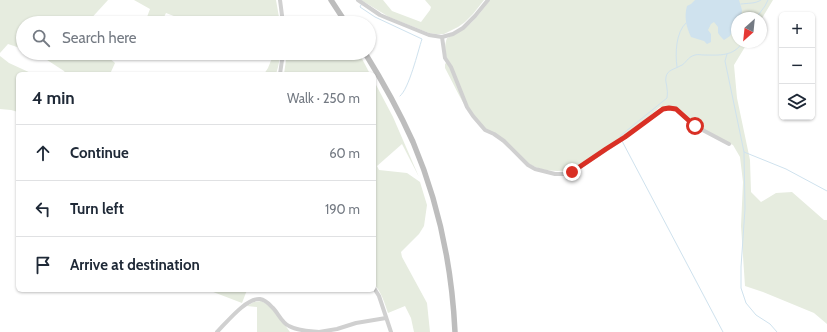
<!DOCTYPE html>
<html lang="en">
<head>
<meta charset="utf-8">
<style>
	:root { --surface:#fff; --page:#f2f2f3; --text:#1f2937; --muted:#747a83; --line:#e0e1e3 }
	body { margin:0; font-family:Cabin,sans-serif; background:var(--page); color:var(--text) }
	.controls { position:absolute; right:12px; top:12px; display:grid; overflow:hidden; border-radius:6px; box-shadow:0 1px 3px #0004 }
	.controls button { width:36px; height:36px; display:grid; place-items:center; padding:0; border:0; border-bottom:1px solid var(--line); background:var(--surface); color:var(--text); font:20px sans-serif }
	.compass { position:absolute; left:731px; top:12px; width:36px; height:36px; border-radius:50%; background:var(--surface); box-shadow:0 1px 3px #0004; rotate:207deg }
	.stop { position:absolute; width:12px; height:12px; margin:-9px; border:3px solid #d93025; border-radius:50%; background:#fff }
	.stop.end { background:#d93025; border-color:#fff; box-shadow:0 1px 4px #0008 }
	.list { margin:0; padding:0; list-style:none }
	h2 { display:flex; justify-content:space-between; align-items:center; height:52px; margin:0; padding:0 16px; font-size:17px }
	h2 small { font-size:13px; font-weight:400; color:var(--muted) }
	.list li { display:grid; grid-template-columns:26px 1fr auto; gap:12px; align-items:center; box-sizing:border-box; height:56px; padding:0 16px; border-top:1px solid var(--line) }
	.list b { display:block; font-size:15px; white-space:nowrap }
	.list em { font-size:13px; font-style:normal; color:var(--muted) }
	.icon { flex:none; width:22px; height:22px; fill:none; stroke:currentColor; stroke-width:2; stroke-linecap:round; stroke-linejoin:round }
	.map { position:relative; flex:none; width:827px; height:332px; overflow:hidden }
	.search { position:absolute; background:var(--surface); box-shadow:0 1px 3px #0004; left:16px; top:16px; width:360px; height:44px; display:flex; align-items:center; gap:10px; box-sizing:border-box; padding:0 14px; border-radius:22px; color:var(--muted); font-size:15px }
	.panel { position:absolute; background:var(--surface); box-shadow:0 1px 3px #0004; left:16px; top:72px; width:360px; height:220px; border-radius:6px }
	.map>svg:first-child { display:block }
</style>
</head>
<body>
<div class="map">
<svg width="827" height="332" viewBox="0 0 827 332">
	<rect width="100%" height="100%" fill="#fff"/>
	<g fill="#e6ecdf">
		<polygon points="0,0 108,0 87,23 23,23 23,49 8,44 0,53"/>
		<polygon points="134,0 276,0 280,23 192,23 166,13 161,23 157,23 147,17 150,9"/>
		<polygon points="361,0 383,0 392,11 421,22 430,10 431,7 425,0 484,0 473,14 465,22 458,27 444,34 436,34 429,33 389,17"/>
		<path d="M490,0h283l-12,20v-2h-24v24h11l-14,23 3,33 13,62 1,32 10,10 15,-9 16,-1 32,28h3v104l-13,-11 -51,-21 -18,-6 -4,-60 2,-44 -3,-25 -7,-12 -10,-4 -33,-20 -18,-14h-12l-21,18 -67,45c-28,3 -40,-1 -61,-20 -5,-4 -9,-8 -13,-12 -5,-4 -11,-7 -15,-11 -18,-15 -27,-39 -38,-59v-4l3,-3c-3,-8 -4,-15 -1,-23 20,-7 31,-22 43,-38z"/>
		<polygon points="34,53 103,53 115,63 110,74 66,74 64,71 41,56"/>
		<polygon points="274,53 281,53 278,67 276,74 264,74 268,68"/>
		<polygon points="287,53 359,53 370,74 284,74"/>
		<polygon points="0,56 9,63 33,74 18,74 18,112 11,110 0,109"/>
		<path d="M374,81l19,36 26,60 -17,-33 -25,22 2,4 28,3 13,9 7,23 -3,21 -5,8 -18,18 1,5 25,46 3,29h-16l-3,-14 -6,-12 -17,7c-3,-9 -7,-22 -14,-29z"/>
		<polygon points="208,290 247,290 242,303"/>
		<path d="M261,301c13,6 21,20 29,31h-33v-25l-10,-1 7,-4z"/>
	</g>
	<path fill="#cfe2ee" d="M695,0h44l3,10 -1,8h-4v4l-7,14 -6,4 -3,-3 -3,-4v-6l-4,-5 -3,2 -3,6 3,4v8l-4,2 -3,-3 -13,-4c-5,-11 -7,-20 -4,-31l4,-2z"/>
	<g fill="none" stroke-linecap="round" stroke-linejoin="round">
		<g stroke="#cfe2ee" stroke-width="1">
			<path d="M741,4c7,-1 14,0 20,-4"/>
			<path d="M361,5l-1,2 15,10 47,22c-4,12 -13,50 -22,57"/>
			<polyline points="756,18 765,6 768,0"/>
			<polyline points="727,54 725,61 744,152 786,169 827,191"/>
			<path d="M677,67c-2,-14 -1,-35 9,-44"/>
			<path d="M621,138l-1,-2 47,-38c0,-2 1,-6 0,-9 0,-4 -2,-8 -1,-12 1,-7 9,-8 14,-11 6,-2 7,-9 15,-11 3,-1 6,0 9,0 16,0 29,2 39,-13"/>
			<polyline points="622,141 723,332"/>
			<polyline points="744,152 745,209 741,267 741,288 746,303 756,315 770,324 777,332"/>
		</g>
		<g stroke="#d0d0d0" stroke-width="4">
			<polyline points="280,0 283,23"/>
			<polyline points="358,0 380,15 387,18 429,35 442,37 453,34 463,28 475,16 488,0"/>
			<polyline points="442,37 445,58 451,67 467,107 473,116 485,130 494,134 504,141 528,165 535,169 555,174 564,174 572,172 625,137 663,109 669,108 676,109 695,126 729,144"/>
			<polyline points="280,74 283,53"/>
			<polyline points="374,288 379,296 391,332"/>
			<path d="M217,332c10,-10 29,-34 43,-33 6,1 9,5 13,9 5,5 9,15 16,18 9,5 20,5 30,6"/>
			<polyline points="319,332 337,329 356,323 386,318"/>
		</g>
		<g stroke="#bdbdbd" stroke-width="5.5">
			<polyline points="331,0 346,23"/>
			<path d="M365,53c18,29 34,58 48,89 25,59 39,126 42,190"/>
		</g>
	</g>
	<g fill="none" stroke-linecap="round" stroke-linejoin="round">
		<polyline stroke="#d93025" stroke-width="5" points="572,172 606,149 625,137 663,109 669,108 676,109 695,126"/>
	</g>
</svg>
<div class="controls">
<button>+</button>
<button>−</button>
<button><svg class="icon" aria-label="layers" viewBox="0 0 24 24"><path d="M12 4l9 5-9 5-9-5zM3 14l9 5 9-5"/></svg></button>
</div>
<svg class="compass" viewBox="-18 -18 36 36"><path d="M0-13l5 13h-10z" fill="#e53935"/><path d="M0 13l5-13h-10z" fill="#747a83"/></svg>
<div class="stop" style="left:695px;top:126px"></div>
<div class="stop end" style="left:572px;top:172px"></div>
<div class="search"><svg class="icon" aria-label="search" viewBox="0 0 24 24"><circle cx="10" cy="10" r="6"/><path d="M15 15l6 6"/></svg>Search here</div>
<section class="panel">
<h2>4 min<small>Walk · 250 m</small></h2>
<ul class="list">
<li><svg class="icon" aria-label="ahead" viewBox="0 0 24 24"><path d="M12 20V5M6 11l6-6 6 6"/></svg><div><b>Continue</b></div><em>60 m</em></li>
<li><svg class="icon" aria-label="left" viewBox="0 0 24 24"><path d="M17 20v-9H6M10 6l-5 5 5 5"/></svg><div><b>Turn left</b></div><em>190 m</em></li>
<li><svg class="icon" aria-label="arrive" viewBox="0 0 24 24"><path d="M6 21V4h12l-3 4 3 4H6"/></svg><div><b>Arrive at destination</b></div></li>
</ul>
</section>
</div>
</body>
</html>
